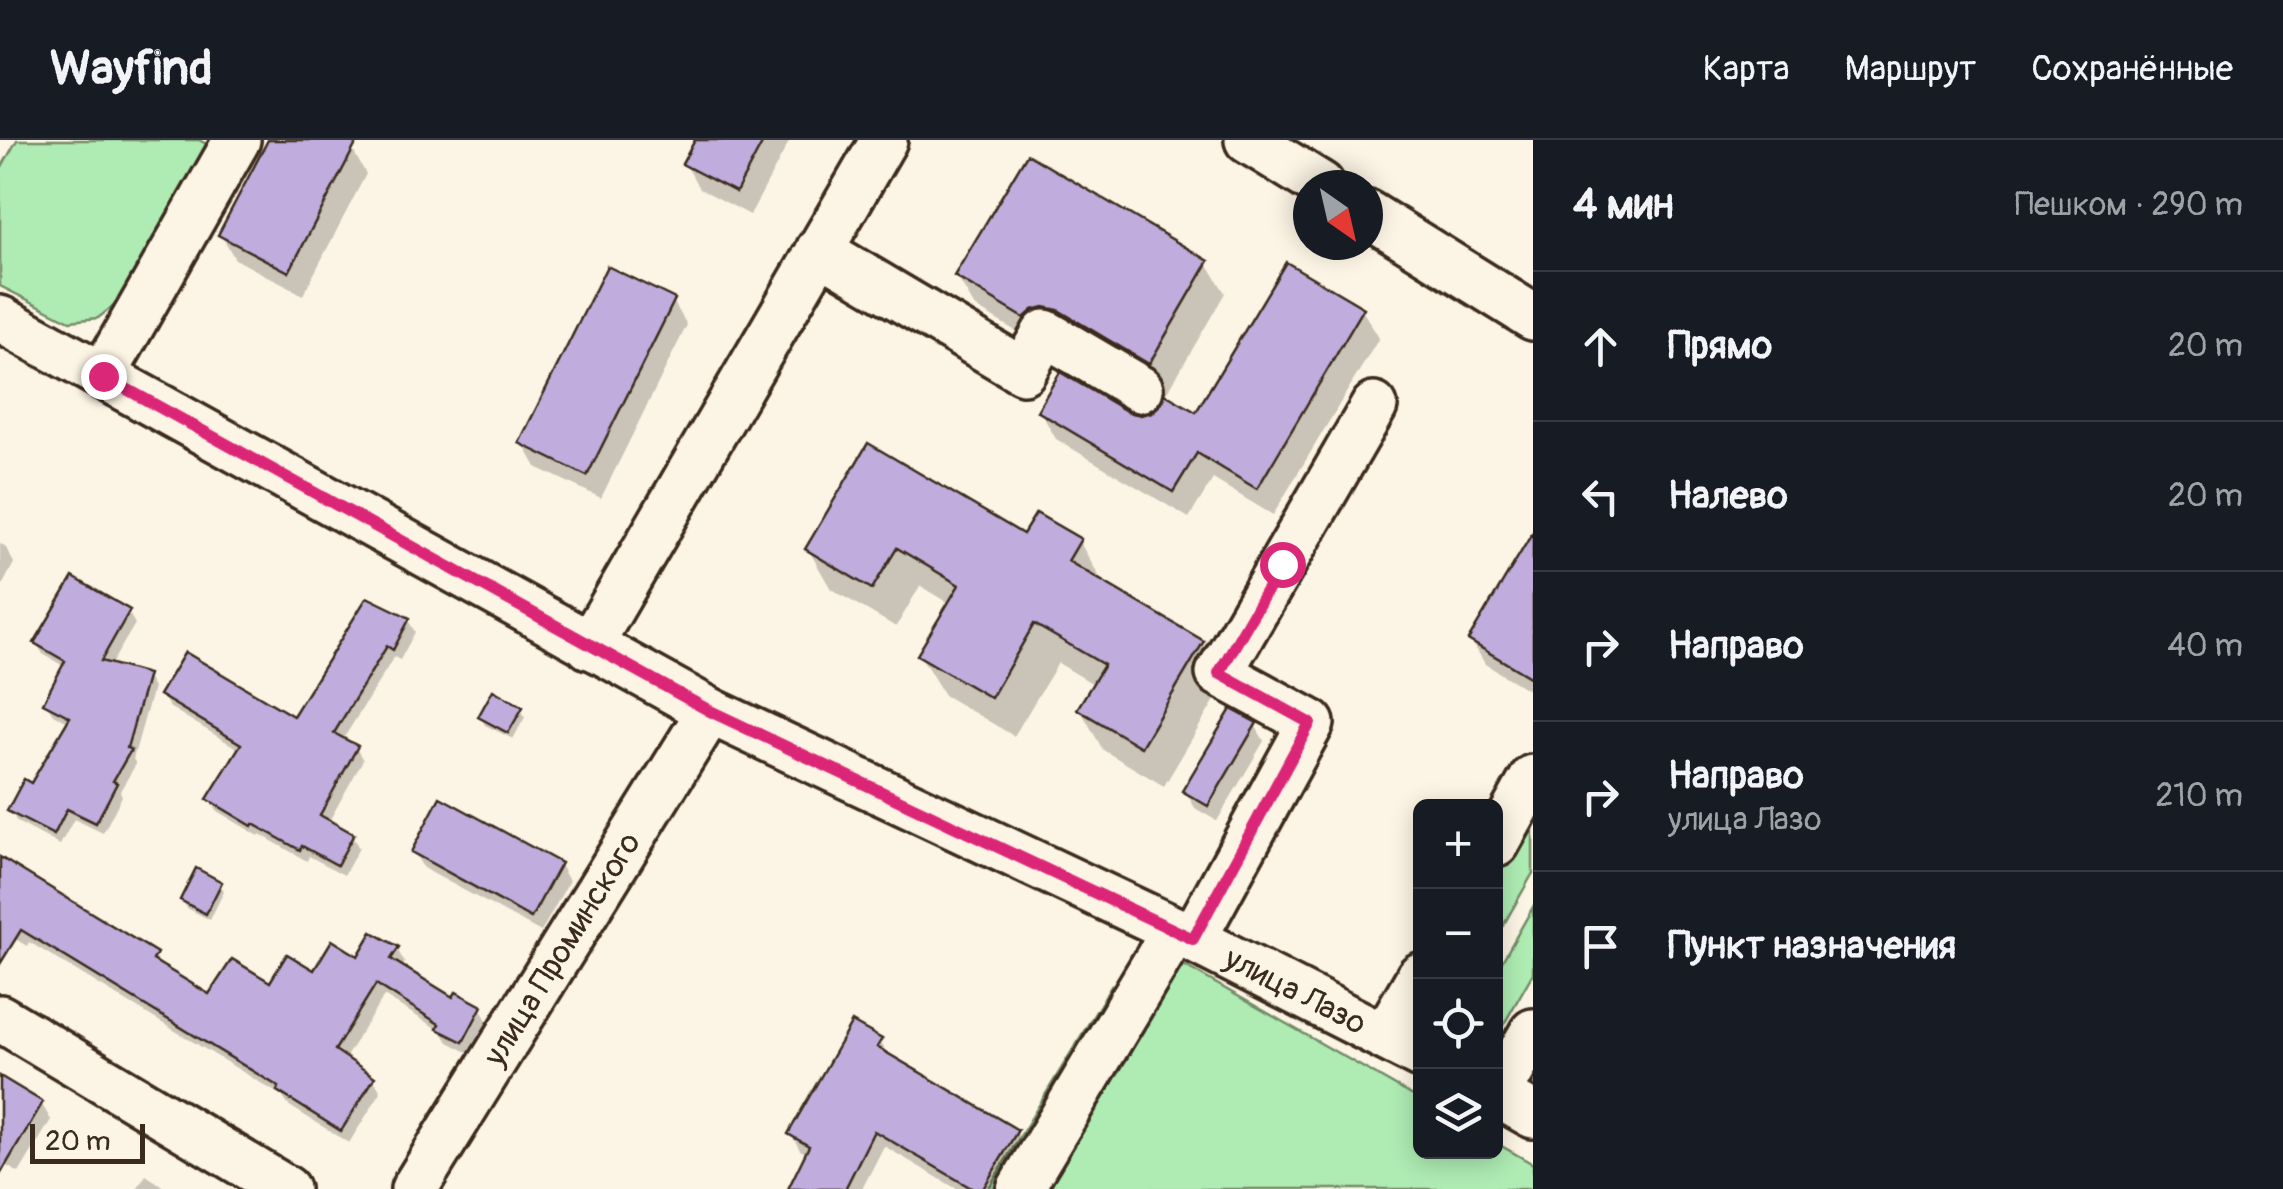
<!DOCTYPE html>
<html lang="ru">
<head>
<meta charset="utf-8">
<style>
	:root { --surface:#171b24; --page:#242831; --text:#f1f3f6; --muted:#9ea1a6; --line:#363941 }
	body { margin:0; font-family:Pangolin,sans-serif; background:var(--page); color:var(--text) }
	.controls { position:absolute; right:30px; bottom:30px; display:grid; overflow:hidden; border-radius:15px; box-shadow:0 5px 25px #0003 }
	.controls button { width:90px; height:90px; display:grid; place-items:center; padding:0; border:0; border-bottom:2px solid var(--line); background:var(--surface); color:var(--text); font:50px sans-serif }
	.compass { position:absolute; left:1293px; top:30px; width:90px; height:90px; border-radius:50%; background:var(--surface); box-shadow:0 5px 25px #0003; rotate:146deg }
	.scale { position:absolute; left:30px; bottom:25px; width:115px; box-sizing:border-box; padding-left:10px; border:5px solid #3b2a1e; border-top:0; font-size:28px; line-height:35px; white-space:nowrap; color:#3b2a1e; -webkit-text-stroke:8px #fcf5e5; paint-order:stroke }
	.stop { position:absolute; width:30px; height:30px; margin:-22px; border:8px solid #db2777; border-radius:50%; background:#fff }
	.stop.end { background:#db2777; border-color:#fff; box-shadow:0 2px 10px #0008 }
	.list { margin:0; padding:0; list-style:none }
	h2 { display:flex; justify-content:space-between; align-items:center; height:130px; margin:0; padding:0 40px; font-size:42px }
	h2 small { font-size:32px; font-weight:400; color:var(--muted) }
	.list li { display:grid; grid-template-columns:65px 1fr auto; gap:30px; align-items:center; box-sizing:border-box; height:150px; padding:0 40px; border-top:2px solid var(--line) }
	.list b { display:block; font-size:38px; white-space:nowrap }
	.list p { margin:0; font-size:32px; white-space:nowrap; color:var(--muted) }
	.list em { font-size:32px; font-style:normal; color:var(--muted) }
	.icon { flex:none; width:55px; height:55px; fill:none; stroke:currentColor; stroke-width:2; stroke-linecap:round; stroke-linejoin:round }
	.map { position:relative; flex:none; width:1533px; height:1049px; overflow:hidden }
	header { display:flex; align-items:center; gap:60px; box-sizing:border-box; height:140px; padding:0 50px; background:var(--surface); border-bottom:2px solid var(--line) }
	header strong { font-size:48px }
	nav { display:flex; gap:55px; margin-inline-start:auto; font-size:35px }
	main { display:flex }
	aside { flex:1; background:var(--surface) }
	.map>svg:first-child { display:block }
</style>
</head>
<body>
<header>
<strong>Wayfind</strong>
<nav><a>Карта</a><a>Маршрут</a><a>Сохранённые</a></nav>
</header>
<main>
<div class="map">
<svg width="1533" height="1049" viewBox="0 0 1533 1049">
	<rect width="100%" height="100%" fill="#fcf5e5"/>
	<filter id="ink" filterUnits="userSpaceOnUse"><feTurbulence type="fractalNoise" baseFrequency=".01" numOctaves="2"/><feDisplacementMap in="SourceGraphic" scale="20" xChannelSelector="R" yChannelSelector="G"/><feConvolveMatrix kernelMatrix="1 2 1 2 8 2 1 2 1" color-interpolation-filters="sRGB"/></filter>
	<g filter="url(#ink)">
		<g fill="#aeecb3" stroke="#748b68" stroke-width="2.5">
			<polygon points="17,0 199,0 210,6 116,164 98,178 70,181 0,146 0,30"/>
			<polygon points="1533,656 1533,733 1496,798 1496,721"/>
			<polygon points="1533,767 1533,833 1496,898 1496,832"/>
			<polygon points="1180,823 1420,960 1420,1012 1496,1012 1496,1003 1533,1024 1533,1049 988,1049 1112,845 1154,867"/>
		</g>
		<g fill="#0003">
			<polygon points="271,0 334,0 352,9 366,34 303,155 235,119 221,95"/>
			<polygon points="697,0 790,0 750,75 699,48 685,23"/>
			<polygon points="1207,123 1225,153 1167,253 1078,200 1043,207 975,167 957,137"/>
			<polygon points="673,161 687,185 601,358 536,327 522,302"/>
			<polygon points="1362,170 1379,198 1273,375 1213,339 1189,378 1056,299 1040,271 1127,274 1141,278 1197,276"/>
			<polygon points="1024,397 1079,401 1102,441 1202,503 1225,543 1164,646 1103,610 1080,569 1095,545 1058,523 1014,596 944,555 920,515 950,464 920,446 896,487 831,449 808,409"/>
			<polygon points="1533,397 1533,553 1485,524 1471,500"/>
			<polygon points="0,404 5,406 14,423 0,450"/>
			<polygon points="128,472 135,484 110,526 146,536 153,548 133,619 136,624 120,651 122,656 103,693 74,679 60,705 17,682 10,671 32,646 70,583 53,574 46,563 65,527 43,514 36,503"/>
			<polygon points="408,480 415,492 400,520 394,517 342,601 356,608 363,620 328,683 352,696 359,708 344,735 309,716 307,721 260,694 259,696 217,671 210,659 240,610 169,567 162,555 294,579"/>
			<polygon points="521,569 525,577 513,599 485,585 481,577"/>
			<polygon points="1255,585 1264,601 1217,681 1195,668 1185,651"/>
			<polygon points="414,712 560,725 569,741 541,792 423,728"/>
			<polygon points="0,719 155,815 163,830 210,858 271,845 397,809 405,823 401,828 454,861 480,868 488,882 471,914 448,902 442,892 384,856 344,920 373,938 381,952 349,1003 288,965 282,956 29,802 27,806 0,790"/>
			<polygon points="220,744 224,751 210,780 187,768 182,760"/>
			<polygon points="880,901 889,917 1016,991 1025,1008 1001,1049 957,1049 884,1006 862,1049 790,1049 808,1014 800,1010 791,994"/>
			<polygon points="0,939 41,963 51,980 19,1033 0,1022"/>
			<polygon points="146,1035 167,1049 137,1049"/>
		</g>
		<g fill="#c0addd" stroke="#3b2a1e" stroke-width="2.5">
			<polygon points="268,0 358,0 289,132 218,95"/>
			<polygon points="695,0 764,0 736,52 682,24"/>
			<polygon points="1027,14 1209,121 1149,224 1058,170 1044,167 1033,170 1024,178 954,136"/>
			<polygon points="1286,122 1364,168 1257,349 1197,313 1173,352 1037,271 1060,232 1128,272 1141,275 1152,272 1162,263 1165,254 1196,272"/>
			<polygon points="607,126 675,159 587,336 519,303"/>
			<polygon points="868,303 1023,394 1036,373 1081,399 1068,421 1204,501 1141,607 1077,569 1104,525 1034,484 991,558 917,515 959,445 897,408 872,449 805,409"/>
			<polygon points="1533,392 1533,539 1468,500"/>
			<polygon points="73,437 130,470 101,521 148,534 127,608 131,610 113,641 117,643 96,683 67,669 54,695 7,671 24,639 31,643 70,577 43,563 65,521 34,503"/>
			<polygon points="367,457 410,478 393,510 387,506 334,593 358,606 320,675 354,694 337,725 302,706 300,710 253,684 252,686 207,659 241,604 159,555 185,512 293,576"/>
			<polygon points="493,550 523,567 508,593 478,577"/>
			<polygon points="1231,569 1257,583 1208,666 1182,651"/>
			<polygon points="440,657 561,723 531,778 411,712"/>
			<polygon points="0,717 157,813 153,820 209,854 232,819 270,842 287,814 314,830 332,800 358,816 372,792 399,807 391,819 453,857 456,852 482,866 463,902 437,889 439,884 376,844 335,910 375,937 341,991 277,951 279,947 21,790 0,824"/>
			<polygon points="196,728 222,742 206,774 180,760"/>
			<polygon points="852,882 882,899 877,907 1018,990 983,1049 973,1049 874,991 845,1049 788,1049 809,1006 788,994"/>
			<polygon points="0,936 43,962 0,1035"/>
		</g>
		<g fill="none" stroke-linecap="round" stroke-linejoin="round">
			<defs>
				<g id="minor">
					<polyline points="1248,0 1321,45"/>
					<polyline points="1368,74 1533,177"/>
					<polyline points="819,110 1023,231 1045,193 1140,249"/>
					<path id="s1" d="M0,179l710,392 465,219 245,125"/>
					<polyline points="103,235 237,0"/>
					<polyline points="589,506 884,0"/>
					<polyline points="1496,704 1533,638"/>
					<polyline points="1193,799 1311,583 1219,533 1374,266"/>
					<polyline points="0,878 286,1049"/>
					<polyline points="1386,895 1420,836"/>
					<polyline points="1496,954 1533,975"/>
					<polyline points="1497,955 1533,892"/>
					<path id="s2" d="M414,1049l296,-478"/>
					<polyline points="1020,1049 1175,790"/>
				</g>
			</defs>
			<use href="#minor" stroke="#3b2a1e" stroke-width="52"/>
			<use href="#minor" stroke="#fcf5e5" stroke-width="45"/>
		</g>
	</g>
	<g fill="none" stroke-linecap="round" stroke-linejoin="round" filter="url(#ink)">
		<polyline stroke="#db2777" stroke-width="12" points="103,236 710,571 1193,799 1310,583 1219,533 1282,424"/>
	</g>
	<g text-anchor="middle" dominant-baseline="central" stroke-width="10" stroke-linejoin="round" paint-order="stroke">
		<g font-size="32" fill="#3b2a1e" stroke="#fcf5e5">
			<text stroke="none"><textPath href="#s2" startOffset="282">улица Проминского</textPath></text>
			<text stroke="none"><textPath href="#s1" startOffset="1460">улица Лазо</textPath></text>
		</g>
	</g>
</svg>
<div class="controls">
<button>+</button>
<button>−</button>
<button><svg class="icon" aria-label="locate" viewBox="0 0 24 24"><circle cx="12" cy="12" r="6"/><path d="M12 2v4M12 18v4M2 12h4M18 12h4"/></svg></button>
<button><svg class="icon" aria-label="layers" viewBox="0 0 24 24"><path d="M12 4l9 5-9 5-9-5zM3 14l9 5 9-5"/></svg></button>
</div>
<svg class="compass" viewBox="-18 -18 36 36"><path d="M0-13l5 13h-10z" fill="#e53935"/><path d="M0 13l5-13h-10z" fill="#9ea1a6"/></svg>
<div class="scale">20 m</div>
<div class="stop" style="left:1282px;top:424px"></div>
<div class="stop end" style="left:103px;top:236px"></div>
</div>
<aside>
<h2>4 мин<small>Пешком · 290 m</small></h2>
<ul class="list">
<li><svg class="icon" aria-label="ahead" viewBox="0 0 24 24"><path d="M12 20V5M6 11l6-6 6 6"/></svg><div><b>Прямо</b></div><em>20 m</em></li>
<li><svg class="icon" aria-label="left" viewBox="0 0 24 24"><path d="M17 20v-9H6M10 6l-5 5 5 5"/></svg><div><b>Налево</b></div><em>20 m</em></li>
<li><svg class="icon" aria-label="right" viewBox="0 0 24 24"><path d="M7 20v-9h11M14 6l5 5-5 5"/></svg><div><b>Направо</b></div><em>40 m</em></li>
<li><svg class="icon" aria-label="right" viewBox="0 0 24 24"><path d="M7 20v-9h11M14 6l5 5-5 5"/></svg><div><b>Направо</b><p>улица Лазо</p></div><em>210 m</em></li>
<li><svg class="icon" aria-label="arrive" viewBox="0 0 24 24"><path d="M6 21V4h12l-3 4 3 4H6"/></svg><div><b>Пункт назначения</b></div></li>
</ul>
</aside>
</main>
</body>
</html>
